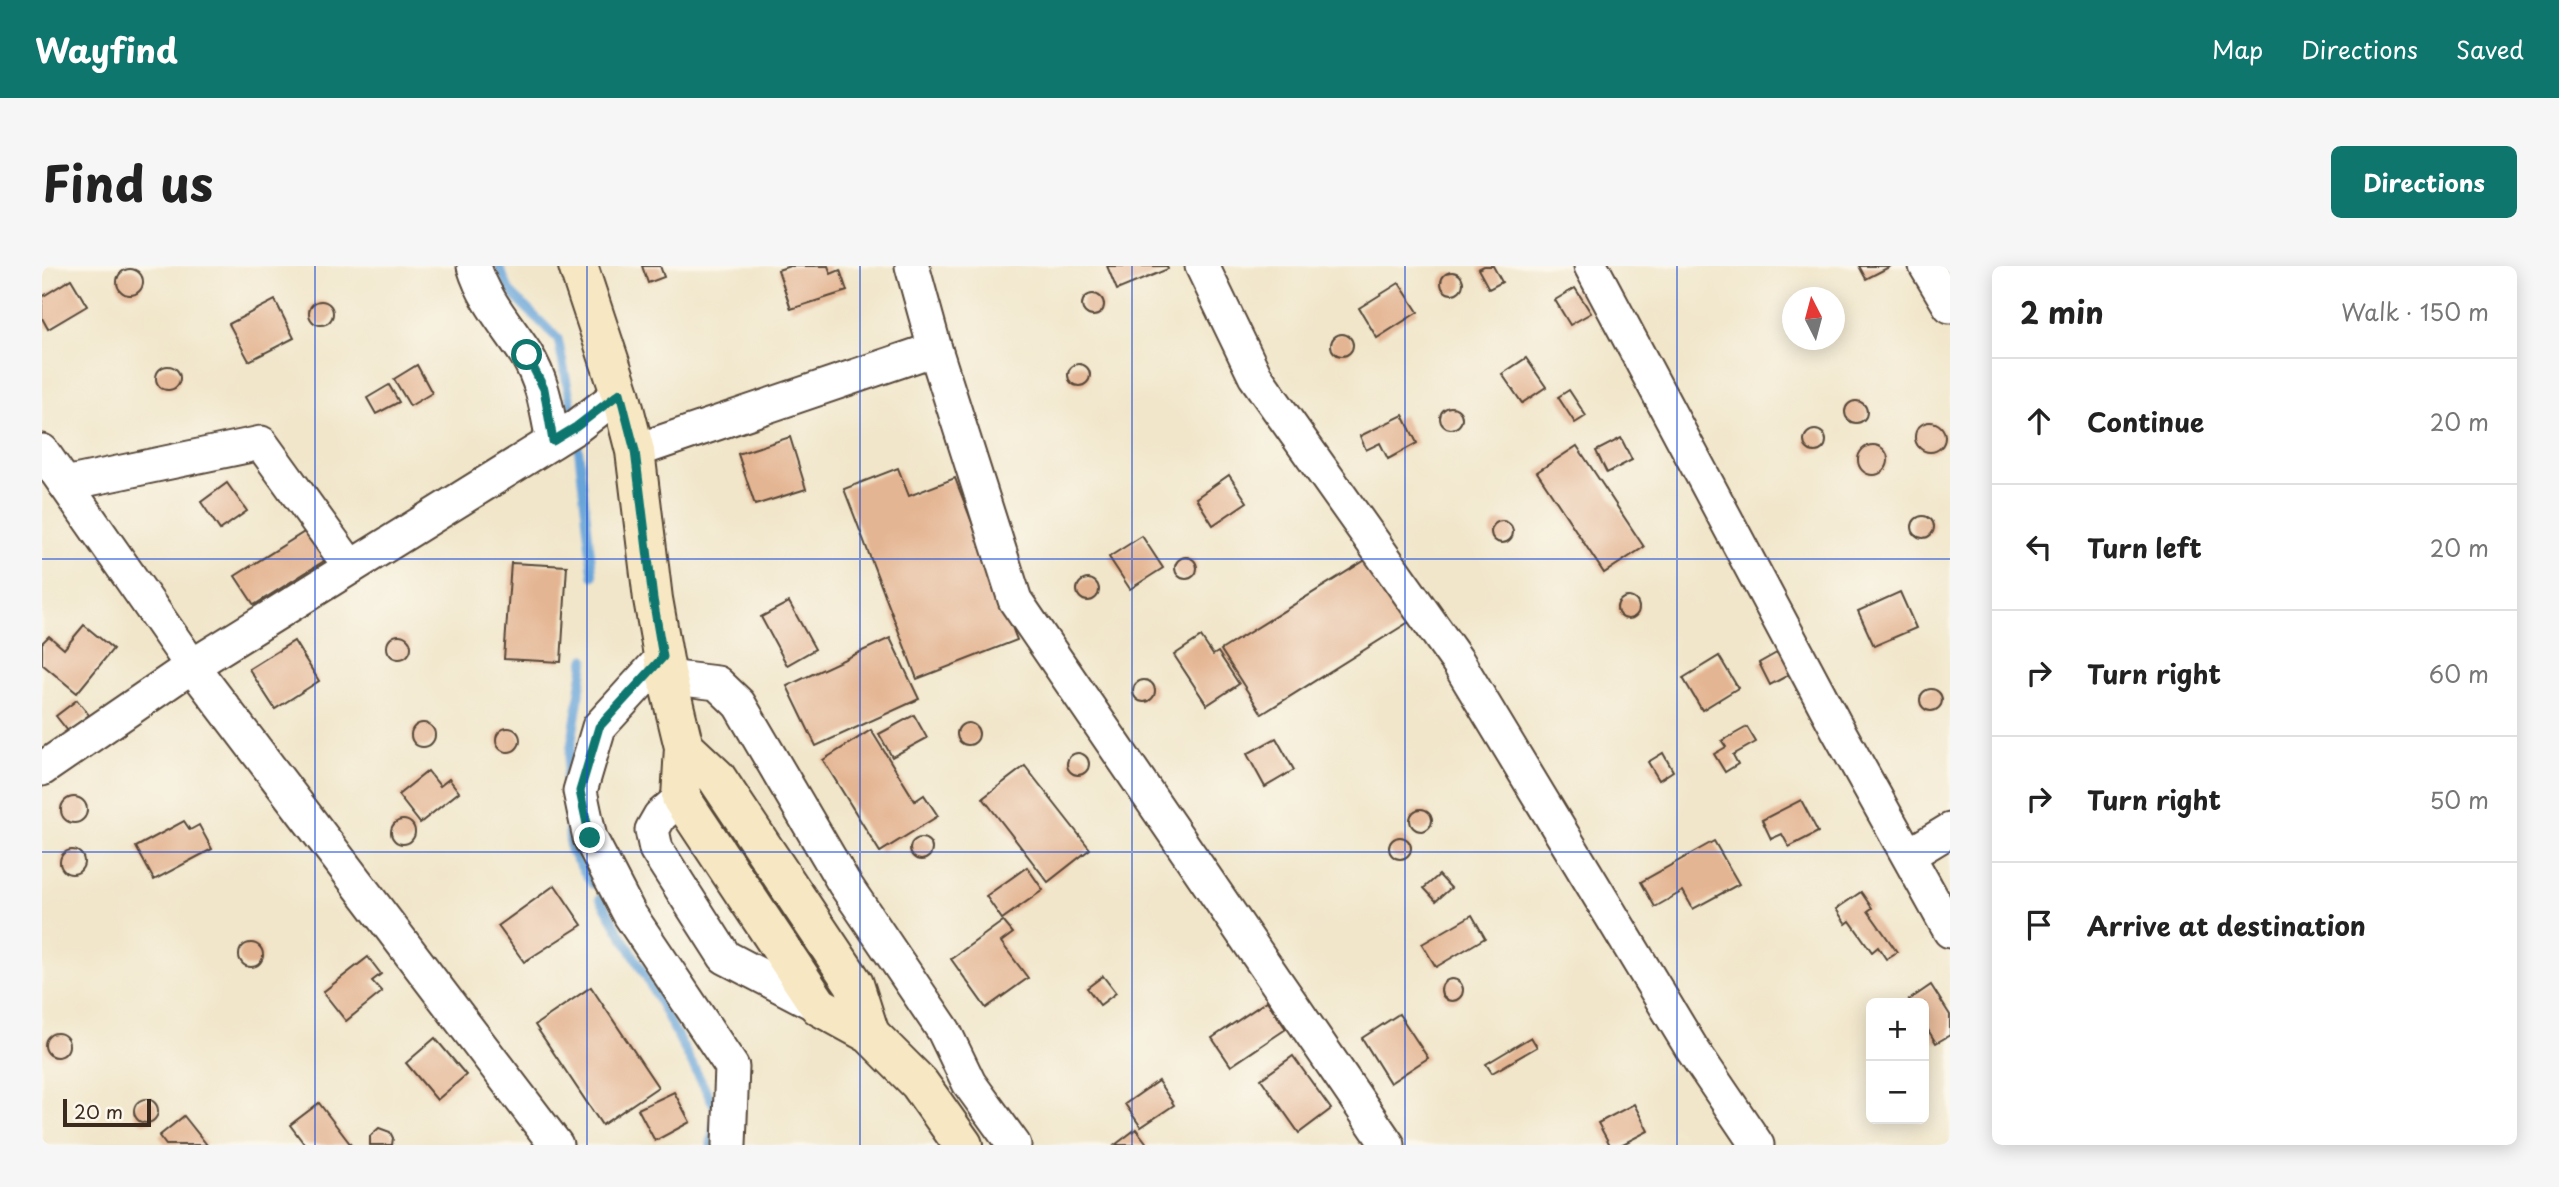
<!DOCTYPE html>
<html lang="en">
<head>
<meta charset="utf-8">
<style>
	:root { --surface:#fff; --page:#f6f6f6; --text:#222; --muted:#767676; --line:#e0e0e0; --accent:#0f766e }
	body { margin:0; font-family:"Playpen Sans",sans-serif; background:var(--page); color:var(--text) }
	.controls { position:absolute; right:21px; bottom:21px; display:grid; overflow:hidden; border-radius:10px; box-shadow:0 4px 18px #0003 }
	.controls button { width:63px; height:63px; display:grid; place-items:center; padding:0; border:0; border-bottom:2px solid var(--line); background:var(--surface); color:var(--text); font:35px sans-serif }
	.compass { position:absolute; left:1740px; top:21px; width:63px; height:63px; border-radius:50%; background:var(--surface); box-shadow:0 4px 18px #0003; rotate:354deg }
	.scale { position:absolute; left:21px; bottom:18px; width:88px; box-sizing:border-box; padding-left:7px; border:4px solid #3b2a1e; border-top:0; font-size:19px; line-height:24px; white-space:nowrap; color:#3b2a1e; -webkit-text-stroke:5px #fbf7ec; paint-order:stroke }
	.stop { position:absolute; width:21px; height:21px; margin:-16px; border:5px solid #0f766e; border-radius:50%; background:#fff }
	.stop.end { background:#0f766e; border-color:#fff; box-shadow:0 2px 7px #0008 }
	.list { margin:0; padding:0; list-style:none }
	h2 { display:flex; justify-content:space-between; align-items:center; height:91px; margin:0; padding:0 28px; font-size:30px }
	h2 small { font-size:23px; font-weight:400; color:var(--muted) }
	.list li { display:grid; grid-template-columns:46px 1fr auto; gap:21px; align-items:center; box-sizing:border-box; height:126px; padding:0 28px; border-top:2px solid var(--line) }
	.list b { display:block; font-size:26px; white-space:nowrap }
	.list em { font-size:23px; font-style:normal; color:var(--muted) }
	.icon { flex:none; width:38px; height:38px; fill:none; stroke:currentColor; stroke-width:2; stroke-linecap:round; stroke-linejoin:round }
	.map { position:relative; flex:none; width:1908px; height:879px; overflow:hidden; border-radius:10px }
	header { display:flex; align-items:center; gap:42px; box-sizing:border-box; height:98px; padding:0 35px; background:var(--accent); color:#fff }
	header strong { font-size:33px }
	nav { display:flex; gap:38px; margin-inline-start:auto; font-size:24px }
	.intro { display:flex; align-items:center; justify-content:space-between; box-sizing:border-box; height:168px; padding:0 42px }
	h1 { margin:0; font-size:49px }
	.button { padding:18px 32px; border-radius:10px; background:var(--accent); color:#fff; font-size:24px; font-weight:700 }
	main { display:flex; gap:42px; padding:0 42px }
	aside { flex:1; background:var(--surface); border-radius:10px; box-shadow:0 4px 18px #0003 }
	.map>svg:first-child { display:block }
</style>
</head>
<body>
<header>
<strong>Wayfind</strong>
<nav><a>Map</a><a>Directions</a><a>Saved</a></nav>
</header>
<div class="intro"><h1>Find us</h1><a class="button">Directions</a></div>
<main>
<div class="map">
<svg width="1908" height="879" viewBox="0 0 1908 879">
	<rect width="100%" height="100%" fill="#fbf7ec"/>
	<filter id="ink" filterUnits="userSpaceOnUse"><feTurbulence type="fractalNoise" baseFrequency=".0143" numOctaves="2"/><feDisplacementMap in="SourceGraphic" scale="14" xChannelSelector="R" yChannelSelector="G"/><feConvolveMatrix kernelMatrix="1 2 1 2 8 2 1 2 1" color-interpolation-filters="sRGB"/></filter>
	<filter id="wash" filterUnits="userSpaceOnUse"><feTurbulence type="fractalNoise" baseFrequency=".00686" numOctaves="4" result="noise"/><feDisplacementMap in="SourceGraphic" scale="28" xChannelSelector="R" yChannelSelector="G"/><feGaussianBlur stdDeviation="1.57" result="paint"/><feColorMatrix in="noise" values="0 0 0 0 0 0 0 0 0 0 0 0 0 0 0 0 0 1.4 0 .05"/><feComposite in="paint" operator="in"/></filter>
	<g filter="url(#wash)">
		<rect width="100%" height="100%" fill="#f1e6ca"/>
		<g fill="none" stroke-linecap="round" stroke-linejoin="round">
			<g stroke="#67a4d8" stroke-width="9">
				<polyline points="457,0 468,26 516,73 532,152"/>
				<polyline points="535,170 551,310"/>
				<polyline points="543,393 524,512 528,584 550,618"/>
				<polyline points="558,632 603,709 674,843 669,879"/>
			</g>
		</g>
		<g id="blocks">
			<g fill="#e4b593">
				<polygon points="600,0 618,0 622,11 606,17"/>
				<polygon points="748,0 786,0 789,8 798,4 805,25 749,43 736,4"/>
				<polygon points="1065,0 1125,0 1126,3 1075,24"/>
				<polygon points="1442,0 1451,0 1460,16 1447,23 1436,3"/>
				<polygon points="1817,0 1849,0 1824,13"/>
				<circle cx="88" cy="16" r="13"/>
				<circle cx="1410" cy="17" r="11"/>
				<polygon points="29,13 45,40 6,63 0,52 0,31"/>
				<polygon points="1357,17 1376,46 1335,72 1317,42"/>
				<polygon points="1533,22 1549,47 1528,59 1513,34"/>
				<circle cx="1051" cy="39" r="11"/>
				<polygon points="233,34 252,72 207,95 187,58"/>
				<circle cx="279" cy="47" r="12"/>
				<circle cx="1300" cy="79" r="11"/>
				<polygon points="1484,92 1504,121 1480,137 1460,108"/>
				<circle cx="1037" cy="109" r="11"/>
				<polygon points="375,99 390,127 368,140 352,113"/>
				<circle cx="126" cy="112" r="12"/>
				<polygon points="347,119 357,136 334,148 325,132"/>
				<polygon points="1527,124 1544,150 1533,157 1516,131"/>
				<circle cx="1814" cy="146" r="11"/>
				<circle cx="1409" cy="152" r="11"/>
				<polygon points="1361,149 1375,177 1346,193 1338,177 1324,184 1318,170"/>
				<circle cx="1888" cy="171" r="15"/>
				<circle cx="1773" cy="175" r="11"/>
				<polygon points="748,171 764,223 713,239 696,188"/>
				<polygon points="1579,172 1590,194 1565,207 1554,185"/>
				<circle cx="1831" cy="194" r="15"/>
				<polygon points="1535,180 1602,281 1562,307 1495,206"/>
				<polygon points="856,202 867,230 913,212 975,374 875,413 802,223"/>
				<polygon points="1187,209 1205,236 1171,259 1154,232"/>
				<polygon points="185,217 205,245 178,264 159,236"/>
				<circle cx="1881" cy="261" r="11"/>
				<circle cx="1460" cy="266" r="11"/>
				<polygon points="264,265 282,295 212,339 193,310"/>
				<polygon points="1100,270 1121,302 1088,323 1067,291"/>
				<polygon points="1330,290 1370,354 1220,448 1179,384"/>
				<circle cx="1144" cy="302" r="11"/>
				<polygon points="469,297 525,300 519,396 462,393"/>
				<circle cx="1046" cy="324" r="11"/>
				<polygon points="1858,326 1874,362 1832,380 1816,345"/>
				<circle cx="1586" cy="342" r="11"/>
				<polygon points="747,336 773,383 745,399 719,351"/>
				<polygon points="42,359 71,383 35,427 0,398 0,377 7,370 22,383"/>
				<circle cx="357" cy="381" r="12"/>
				<polygon points="1159,371 1171,389 1176,386 1197,418 1165,439 1132,389"/>
				<polygon points="848,372 877,433 774,480 745,420"/>
				<polygon points="252,375 277,415 233,443 207,403"/>
				<polygon points="1740,384 1752,406 1728,419 1717,397"/>
				<polygon points="1677,390 1696,422 1660,444 1641,412"/>
				<circle cx="1102" cy="425" r="11"/>
				<circle cx="1889" cy="434" r="11"/>
				<polygon points="35,434 47,449 26,465 14,450"/>
				<polygon points="872,449 885,472 850,491 837,468"/>
				<circle cx="926" cy="468" r="11"/>
				<circle cx="381" cy="469" r="12"/>
				<polygon points="1705,461 1714,476 1691,489 1696,498 1683,506 1672,488 1684,481 1680,475"/>
				<circle cx="466" cy="474" r="12"/>
				<polygon points="829,464 873,535 882,529 896,550 838,586 781,494"/>
				<polygon points="1234,472 1252,504 1223,521 1205,488"/>
				<polygon points="1621,487 1631,505 1617,514 1606,496"/>
				<circle cx="1036" cy="498" r="11"/>
				<polygon points="983,500 1048,583 1006,616 941,532"/>
				<polygon points="386,505 398,520 407,513 417,526 378,557 356,529"/>
				<circle cx="32" cy="544" r="13"/>
				<polygon points="1759,534 1776,566 1747,581 1740,568 1729,573 1720,554"/>
				<circle cx="1379" cy="554" r="11"/>
				<circle cx="361" cy="566" r="12"/>
				<polygon points="142,555 148,564 157,559 170,583 112,614 94,581"/>
				<circle cx="1358" cy="582" r="11"/>
				<circle cx="879" cy="583" r="11"/>
				<polygon points="1672,575 1697,618 1651,643 1641,625 1613,641 1599,616"/>
				<circle cx="30" cy="596" r="12"/>
				<polygon points="985,601 1001,624 960,653 944,630"/>
				<polygon points="1397,609 1409,622 1394,635 1382,622"/>
				<polygon points="513,619 540,659 482,696 456,660"/>
				<polygon points="1819,626 1830,642 1826,645 1855,686 1844,693 1836,681 1830,686 1808,655 1804,658 1794,643"/>
				<polygon points="1430,649 1443,672 1394,701 1380,678"/>
				<polygon points="961,655 971,667 959,676 986,712 944,742 909,693"/>
				<circle cx="209" cy="689" r="12"/>
				<polygon points="326,691 339,708 330,715 340,726 304,755 281,726"/>
				<polygon points="1061,710 1074,727 1058,739 1045,722"/>
				<circle cx="1410" cy="724" r="11"/>
				<polygon points="1889,719 1908,749 1908,769 1894,777 1886,764 1882,766 1882,737 1869,737 1867,734"/>
				<polygon points="549,721 616,821 560,859 493,759"/>
				<polygon points="1225,735 1244,763 1189,800 1170,772"/>
				<polygon points="1357,748 1386,792 1348,817 1320,772"/>
				<circle cx="15" cy="779" r="12"/>
				<polygon points="1489,771 1495,781 1450,807 1444,798"/>
				<polygon points="393,772 424,809 395,834 364,797"/>
				<polygon points="1251,790 1289,843 1257,867 1219,813"/>
				<polygon points="1116,815 1132,839 1099,861 1083,838"/>
				<polygon points="632,826 648,856 613,875 596,843"/>
				<circle cx="104" cy="845" r="12"/>
				<polygon points="277,837 309,879 263,879 248,859"/>
				<polygon points="1592,838 1606,865 1579,879 1568,879 1556,857"/>
				<polygon points="142,850 165,879 124,879 117,870"/>
				<polygon points="337,862 348,866 351,872 350,879 328,879 328,870"/>
				<polygon points="1094,863 1106,879 1073,879"/>
			</g>
		</g>
	</g>
	<g filter="url(#ink)">
		<use href="#blocks" fill-opacity="0" stroke="#564638" stroke-width="2"/>
		<g fill="none" stroke-linecap="round" stroke-linejoin="round">
			<defs>
				<g id="street">
					<path d="M432,0c10,34 33,59 52,88 17,27 21,56 27,87"/>
					<polyline points="870,0 893,83 973,334 1346,879"/>
					<polyline points="1160,0 1213,110 1416,396 1650,783 1715,879"/>
					<polyline points="1549,0 1796,464 1908,665"/>
					<polyline points="1884,0 1908,40"/>
					<polyline points="0,185 150,400 514,879"/>
					<polyline points="593,185 893,83"/>
					<polyline points="23,218 219,177 308,300"/>
					<polyline points="621,391 557,461 538,525 548,572 588,649 690,801 687,879"/>
					<polyline points="625,411 675,417 697,438 802,617 902,765 927,817 972,879"/>
					<polyline points="0,503 150,400 534,161 578,127"/>
					<polyline points="639,532 618,550 610,564 614,583 683,691 777,740"/>
					<polyline points="1867,589 1908,564"/>
				</g>
				<g id="secondary">
					<polyline points="536,0 578,127 593,185 611,333 625,411 642,481 639,532 777,740 828,768 877,817 921,879"/>
					<polyline points="642,481 674,511 812,718 828,768"/>
				</g>
			</defs>
			<use href="#street" stroke="#564638" stroke-width="37"/>
			<use href="#secondary" stroke="#564638" stroke-width="42"/>
			<use href="#street" stroke="#fff" stroke-width="33"/>
			<use href="#secondary" stroke="#f7e8c3" stroke-width="38"/>
		</g>
	</g>
	<g fill="none" stroke-linecap="round" stroke-linejoin="round" filter="url(#ink)">
		<polyline stroke="#0f766e" stroke-width="9" points="485,89 502,123 511,175 534,161 578,127 593,185 611,333 621,391 557,461 538,525 548,572"/>
	</g>
	<path fill="none" stroke="#1d4ed8" stroke-width="2" stroke-opacity="0.55" d="M273,0v879M545,0v879M818,0v879M1090,0v879M1363,0v879M1635,0v879M0,293h1908M0,586h1908"/>
</svg>
<div class="controls">
<button>+</button>
<button>−</button>
</div>
<svg class="compass" viewBox="-18 -18 36 36"><path d="M0-13l5 13h-10z" fill="#e53935"/><path d="M0 13l5-13h-10z" fill="#767676"/></svg>
<div class="scale">20 m</div>
<div class="stop" style="left:485px;top:89px"></div>
<div class="stop end" style="left:548px;top:572px"></div>
</div>
<aside>
<h2>2 min<small>Walk · 150 m</small></h2>
<ul class="list">
<li><svg class="icon" aria-label="ahead" viewBox="0 0 24 24"><path d="M12 20V5M6 11l6-6 6 6"/></svg><div><b>Continue</b></div><em>20 m</em></li>
<li><svg class="icon" aria-label="left" viewBox="0 0 24 24"><path d="M17 20v-9H6M10 6l-5 5 5 5"/></svg><div><b>Turn left</b></div><em>20 m</em></li>
<li><svg class="icon" aria-label="right" viewBox="0 0 24 24"><path d="M7 20v-9h11M14 6l5 5-5 5"/></svg><div><b>Turn right</b></div><em>60 m</em></li>
<li><svg class="icon" aria-label="right" viewBox="0 0 24 24"><path d="M7 20v-9h11M14 6l5 5-5 5"/></svg><div><b>Turn right</b></div><em>50 m</em></li>
<li><svg class="icon" aria-label="arrive" viewBox="0 0 24 24"><path d="M6 21V4h12l-3 4 3 4H6"/></svg><div><b>Arrive at destination</b></div></li>
</ul>
</aside>
</main>
</body>
</html>
